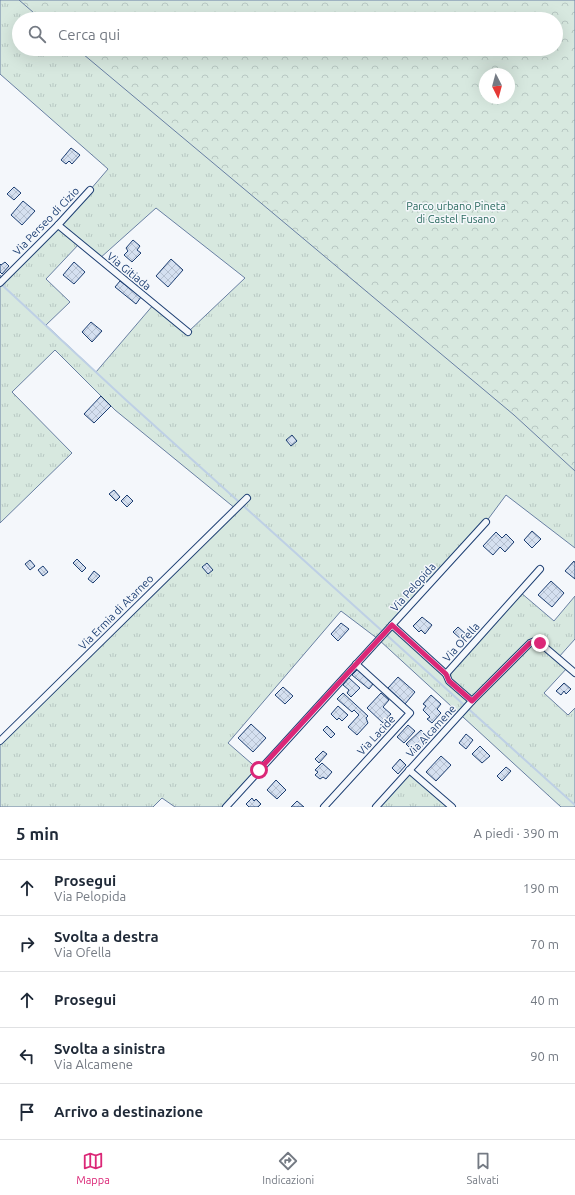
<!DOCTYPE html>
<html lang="it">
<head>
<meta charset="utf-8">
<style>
	:root { --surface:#fff; --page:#f2f2f3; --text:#1f2937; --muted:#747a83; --line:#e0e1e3; --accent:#db2777 }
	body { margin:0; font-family:Ubuntu,sans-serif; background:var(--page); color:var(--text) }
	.compass { position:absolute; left:479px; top:68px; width:36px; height:36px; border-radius:50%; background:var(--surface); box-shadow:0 4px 16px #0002; rotate:174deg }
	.stop { position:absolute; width:12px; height:12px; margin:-9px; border:3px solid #db2777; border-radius:50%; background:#fff }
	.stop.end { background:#db2777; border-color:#fff; box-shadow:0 1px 4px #0008 }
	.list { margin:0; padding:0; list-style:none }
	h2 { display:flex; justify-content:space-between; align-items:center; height:52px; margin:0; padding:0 16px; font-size:17px }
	h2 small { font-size:13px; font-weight:400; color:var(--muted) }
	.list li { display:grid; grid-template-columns:26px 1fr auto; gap:12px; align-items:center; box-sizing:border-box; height:56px; padding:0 16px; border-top:1px solid var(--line) }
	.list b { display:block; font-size:15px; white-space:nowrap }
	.list p { margin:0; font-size:13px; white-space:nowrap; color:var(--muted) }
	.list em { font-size:13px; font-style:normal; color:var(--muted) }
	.icon { flex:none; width:22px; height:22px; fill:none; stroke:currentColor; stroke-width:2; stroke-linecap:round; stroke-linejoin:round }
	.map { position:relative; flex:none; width:575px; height:807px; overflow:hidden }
	.search { position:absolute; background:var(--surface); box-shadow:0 4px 16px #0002; left:12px; right:12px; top:12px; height:44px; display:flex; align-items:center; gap:10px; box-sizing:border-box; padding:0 14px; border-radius:22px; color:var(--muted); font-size:15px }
	.sheet { height:332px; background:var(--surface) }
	nav { display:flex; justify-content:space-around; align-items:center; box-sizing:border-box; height:56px; border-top:1px solid var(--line); background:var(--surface); font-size:11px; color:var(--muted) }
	nav a { display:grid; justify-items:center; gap:2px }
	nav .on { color:var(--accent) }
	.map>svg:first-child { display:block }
</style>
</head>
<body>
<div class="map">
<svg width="575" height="807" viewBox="0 0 575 807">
	<defs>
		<pattern id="grass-tufts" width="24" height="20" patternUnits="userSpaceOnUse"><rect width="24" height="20" fill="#d7e8df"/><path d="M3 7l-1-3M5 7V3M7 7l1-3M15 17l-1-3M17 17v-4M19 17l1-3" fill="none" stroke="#b8c8c3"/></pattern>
		<pattern id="forest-crowns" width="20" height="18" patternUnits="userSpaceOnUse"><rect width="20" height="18" fill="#d7e8df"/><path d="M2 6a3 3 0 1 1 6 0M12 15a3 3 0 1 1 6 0" fill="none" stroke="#b8c8c3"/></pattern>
		<pattern id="building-cross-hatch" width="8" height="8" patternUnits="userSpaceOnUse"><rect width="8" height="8" fill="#d5e0f0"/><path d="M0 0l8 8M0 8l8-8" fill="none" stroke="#b6c1d1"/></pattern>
	</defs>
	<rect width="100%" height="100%" fill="#f4f7fb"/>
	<g fill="url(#grass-tufts)" stroke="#687fa3" fill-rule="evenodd">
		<path d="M0,0h107l21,19h-109v30h143l413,360v139l-69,-53 -20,27 -93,103 53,49 74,-82 34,29 21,-25v43l-17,19 10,9 -24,26 24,22 7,-7v99h-14l-183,-168 -37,-28 -113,132 31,27 -33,37h-51l-13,-9 -9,9h-153v-66l236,-232 -121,-99 -60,-60 -43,42 60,61 -72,70v-248l4,4 86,-89 18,-21 -108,-95zM156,208l89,70 -57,54 -34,-28 -58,68 -50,-47 24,-23 -24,-23 34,-36 19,16z"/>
		<polygon points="409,770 452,807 376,807"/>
	</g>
	<path fill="url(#forest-crowns)" stroke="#687fa3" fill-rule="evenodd" d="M19,0h556v471l-61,-56 -437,-366h479v-30h-515zM485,74h24v24h-24z"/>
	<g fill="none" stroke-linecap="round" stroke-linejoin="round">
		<polyline stroke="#bed0e5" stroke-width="2" points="1,284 126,400 575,805"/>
	</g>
	<g fill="url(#building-cross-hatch)" stroke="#1d3f73">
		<polygon points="71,148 80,155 72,164 69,161 66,164 61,160"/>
		<polygon points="14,187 21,193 14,200 7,194"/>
		<polygon points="23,201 35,211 22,225 11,215"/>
		<polygon points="133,240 140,246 137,250 141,253 132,262 124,255 128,251 126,248"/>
		<polygon points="171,259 183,270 168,287 156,276"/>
		<polygon points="5,262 9,266 2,274 0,272 0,264 1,265"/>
		<polygon points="74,262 85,272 74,284 63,275"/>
		<polygon points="120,281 141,297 136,304 115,287"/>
		<polygon points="91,322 102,331 92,342 82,332"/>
		<polygon points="101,396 111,406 94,423 84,414"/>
		<polygon points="292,435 297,441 291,446 286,440"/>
		<polygon points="114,490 120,497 116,501 109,494"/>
		<polygon points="127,495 133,501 127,507 121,501"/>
		<polygon points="532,531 541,539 532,548 524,540"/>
		<polygon points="496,532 502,538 506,534 514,542 505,552 500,547 493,555 483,546"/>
		<polygon points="77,559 86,568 82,572 73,563"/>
		<polygon points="30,560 35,566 30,570 25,564"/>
		<polygon points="574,561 575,563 575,579 565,571"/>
		<polygon points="207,563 213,570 208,574 202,567"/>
		<polygon points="43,566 48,572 43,576 38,570"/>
		<polygon points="94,571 100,576 93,583 88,579"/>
		<polygon points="551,581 564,593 552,607 538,595"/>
		<polygon points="422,617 432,625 425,634 421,630 419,632 413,626"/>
		<polygon points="341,623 349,629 338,641 331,634"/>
		<polygon points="458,627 467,635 462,640 453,632"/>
		<polygon points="358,669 373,684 369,689 352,675"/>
		<polygon points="398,677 415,692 405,704 388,688"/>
		<polygon points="349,678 360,688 351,697 347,693 349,690 343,685"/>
		<polygon points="564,683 571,689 566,694 564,691 561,695 556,691"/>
		<polygon points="283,687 293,696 285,704 275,695"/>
		<polygon points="343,693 368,716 366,718 368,723 357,735 348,727 359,715 354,710 352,712 337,699"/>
		<polygon points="381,693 389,700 383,707 391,714 383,723 367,708"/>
		<polygon points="431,695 441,704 437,709 441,713 432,723 427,719 430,717 423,710 426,706 423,704"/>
		<polygon points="338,706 348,715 342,721 339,718 337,720 331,714"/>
		<polygon points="251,724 266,738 253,752 238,738"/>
		<polygon points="408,725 415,731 404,743 397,737"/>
		<polygon points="327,726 335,734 331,738 323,730"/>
		<polygon points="421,730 430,739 415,753 406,744"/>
		<polygon points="466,734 473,740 466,749 459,743"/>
		<polygon points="480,746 490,756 482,763 472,754"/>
		<polygon points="323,751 327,754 319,763 315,759"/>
		<polygon points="441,756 451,765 436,781 426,772"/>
		<polygon points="400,759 406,765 398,774 392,768"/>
		<polygon points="322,763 332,772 326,779 323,777 320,779 315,775 318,772 315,770"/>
		<polygon points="506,767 511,771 502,781 497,776"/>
		<polygon points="276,780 286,790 277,799 267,790"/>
		<polygon points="252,798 254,801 256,799 261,804 258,807 249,807 246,804"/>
		<polygon points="297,801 304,807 291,807"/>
	</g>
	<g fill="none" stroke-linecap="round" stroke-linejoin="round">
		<defs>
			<g id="minor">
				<polyline points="58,225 188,332"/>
				<polyline points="0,283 58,225 90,190"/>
				<polyline points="392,625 446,674 449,681 472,701"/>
				<polyline points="446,674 540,569"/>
				<polyline points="0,741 247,498"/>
				<polyline points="409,770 452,807"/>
				<polyline points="226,807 486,522"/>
				<polyline points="324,807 410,713 356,664"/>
				<polyline points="376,807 472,701 530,643 535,641 540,643 575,673"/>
			</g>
		</defs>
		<use href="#minor" stroke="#1d3f73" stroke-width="8"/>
		<use href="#minor" stroke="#f4f7fb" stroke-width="6"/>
	</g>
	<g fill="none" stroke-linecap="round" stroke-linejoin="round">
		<polyline stroke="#db2777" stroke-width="5" points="259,770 392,625 446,674 449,681 472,701 530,643 535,641 540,643"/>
	</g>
	<g text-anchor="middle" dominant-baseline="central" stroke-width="3" stroke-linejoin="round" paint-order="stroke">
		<g font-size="11" fill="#2c6c60" stroke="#f4f7fb">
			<text x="456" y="206">Parco urbano Pineta<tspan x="456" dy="13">di Castel Fusano</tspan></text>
		</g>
		<g font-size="11" fill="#1d3f73" stroke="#f4f7fb">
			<text transform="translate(46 221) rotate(-46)">Via Perseo di Cizio</text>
			<text transform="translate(129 271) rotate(39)">Via Gitiada</text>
			<text transform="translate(413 587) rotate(-48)">Via Pelopida</text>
			<text transform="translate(116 612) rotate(-45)">Via Ermia di Atarneo</text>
			<text transform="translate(461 642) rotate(-48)">Via Ofella</text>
			<text transform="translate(431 731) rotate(-47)">Via Alcamene</text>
			<text transform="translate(376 735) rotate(-47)">Via Lacide</text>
		</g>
	</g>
</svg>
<svg class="compass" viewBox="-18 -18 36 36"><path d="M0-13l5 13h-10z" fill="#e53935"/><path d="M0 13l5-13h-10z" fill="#747a83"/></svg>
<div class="stop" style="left:259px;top:770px"></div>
<div class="stop end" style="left:540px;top:643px"></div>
<div class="search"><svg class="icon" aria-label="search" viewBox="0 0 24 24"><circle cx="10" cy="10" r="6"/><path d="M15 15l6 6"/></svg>Cerca qui</div>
</div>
<section class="sheet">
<h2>5 min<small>A piedi · 390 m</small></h2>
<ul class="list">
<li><svg class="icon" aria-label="ahead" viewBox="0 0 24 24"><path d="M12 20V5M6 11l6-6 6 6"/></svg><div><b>Prosegui</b><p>Via Pelopida</p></div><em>190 m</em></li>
<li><svg class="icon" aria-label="right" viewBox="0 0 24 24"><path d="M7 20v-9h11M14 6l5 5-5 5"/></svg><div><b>Svolta a destra</b><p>Via Ofella</p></div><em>70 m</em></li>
<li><svg class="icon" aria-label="ahead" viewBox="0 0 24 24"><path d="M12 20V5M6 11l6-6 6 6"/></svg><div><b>Prosegui</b></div><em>40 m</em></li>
<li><svg class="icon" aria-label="left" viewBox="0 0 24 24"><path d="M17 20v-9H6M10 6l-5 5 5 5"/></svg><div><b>Svolta a sinistra</b><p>Via Alcamene</p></div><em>90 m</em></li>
<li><svg class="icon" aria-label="arrive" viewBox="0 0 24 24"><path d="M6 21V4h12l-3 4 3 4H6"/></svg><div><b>Arrivo a destinazione</b></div></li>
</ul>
</section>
<nav>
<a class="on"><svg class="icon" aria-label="map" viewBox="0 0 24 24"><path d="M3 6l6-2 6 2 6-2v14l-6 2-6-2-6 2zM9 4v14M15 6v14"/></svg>Mappa</a>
<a><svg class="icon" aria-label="directions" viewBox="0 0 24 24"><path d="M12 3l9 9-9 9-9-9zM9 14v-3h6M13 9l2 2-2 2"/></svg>Indicazioni</a>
<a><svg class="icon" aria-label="saved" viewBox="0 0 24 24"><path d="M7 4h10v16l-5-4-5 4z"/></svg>Salvati</a>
</nav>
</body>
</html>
